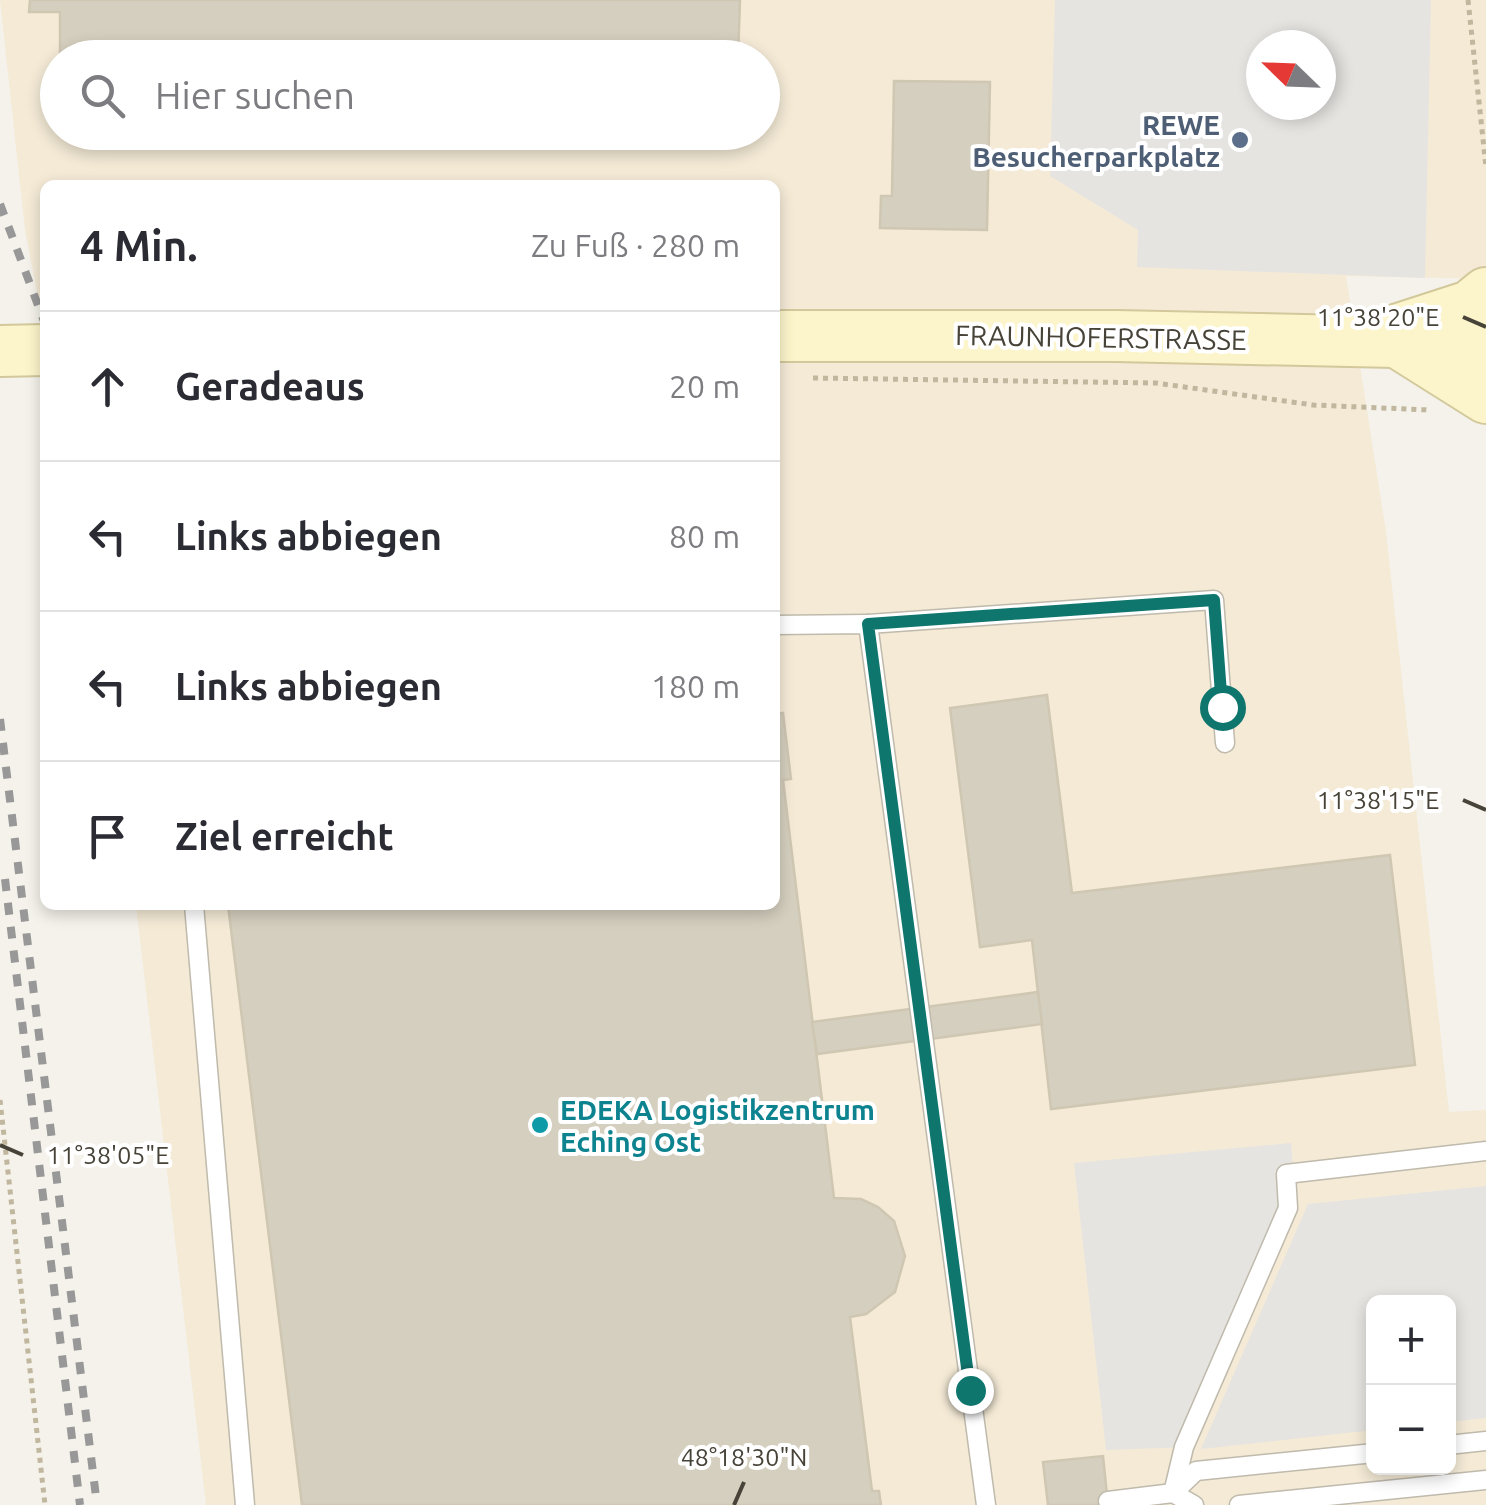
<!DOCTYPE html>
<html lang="de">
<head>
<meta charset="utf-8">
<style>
	:root { --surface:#fff; --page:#f7f7f7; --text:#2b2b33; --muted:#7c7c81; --line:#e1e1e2 }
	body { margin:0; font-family:Ubuntu,sans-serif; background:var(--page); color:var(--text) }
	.controls { position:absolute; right:30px; bottom:30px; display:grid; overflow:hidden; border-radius:15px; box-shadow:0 5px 15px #0003 }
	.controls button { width:90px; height:90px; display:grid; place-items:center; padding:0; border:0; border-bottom:2px solid var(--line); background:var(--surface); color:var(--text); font:50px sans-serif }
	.compass { position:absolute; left:1246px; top:30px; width:90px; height:90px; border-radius:50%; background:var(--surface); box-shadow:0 5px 15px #0003; rotate:293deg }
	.stop { position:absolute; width:30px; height:30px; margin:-22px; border:8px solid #0f766e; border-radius:50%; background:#fff }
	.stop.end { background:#0f766e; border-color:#fff; box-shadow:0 2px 10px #0008 }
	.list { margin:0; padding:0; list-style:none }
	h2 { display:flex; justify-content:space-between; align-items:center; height:130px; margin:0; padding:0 40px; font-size:42px }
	h2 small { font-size:32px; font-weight:400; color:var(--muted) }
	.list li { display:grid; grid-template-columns:65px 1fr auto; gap:30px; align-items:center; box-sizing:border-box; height:150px; padding:0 40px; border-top:2px solid var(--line) }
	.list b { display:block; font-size:38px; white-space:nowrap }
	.list em { font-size:32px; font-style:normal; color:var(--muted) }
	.icon { flex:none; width:55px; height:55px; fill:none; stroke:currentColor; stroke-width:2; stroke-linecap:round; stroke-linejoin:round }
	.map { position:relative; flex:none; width:1486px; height:1505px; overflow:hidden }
	.search { position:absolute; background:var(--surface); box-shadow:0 5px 15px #0003; left:40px; top:40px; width:740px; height:110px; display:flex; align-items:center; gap:25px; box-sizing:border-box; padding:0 35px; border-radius:55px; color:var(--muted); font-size:38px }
	.panel { position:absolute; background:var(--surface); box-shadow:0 5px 15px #0003; left:40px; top:180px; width:740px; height:730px; border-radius:15px }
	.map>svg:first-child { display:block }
</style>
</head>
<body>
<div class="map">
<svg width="1486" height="1505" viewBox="0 0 1486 1505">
	<rect width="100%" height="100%" fill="#f4f2ea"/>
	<path fill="#f4ead6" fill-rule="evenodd" d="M0,0h1486v279l-140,-3 40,256 63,580 37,-2v395h-1280l-70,-600h639v-720h-730v148l-20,-103zM1261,45h60v60h-60zM58,58h704v74h-704zM1374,1302h74v166h-74z"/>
	<g fill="#e6e4e1" fill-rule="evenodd">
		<path d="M1055,0h376l-6,278 -288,-11 1,-37 -88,-54zM1321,45v60h-60v-60z"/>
		<polygon points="1291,1143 1296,1208 1191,1447 1106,1450 1074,1163"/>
		<polygon points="1486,1186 1486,1418 1449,1422 1448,1302 1374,1302 1373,1430 1201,1449 1308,1204"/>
	</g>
	<g fill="#d5cfbf" stroke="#d0c7b3" stroke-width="2.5">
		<polygon points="30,0 740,0 738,58 60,58 60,12 29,12"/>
		<polygon points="894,81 990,82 987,230 880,228 881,196 892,196"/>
		<polygon points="1047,695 1072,893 1390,855 1415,1065 1051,1109 1032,940 980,947 950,708"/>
		<polygon points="783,713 791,779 783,780 834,1198 861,1199 878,1207 894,1221 905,1256 895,1292 866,1314 850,1317 872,1491 879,1491 881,1505 302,1505 228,905 775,905 775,714"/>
		<polygon points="1038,992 1042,1024 817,1054 812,1022"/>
		<polygon points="1103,1456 1108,1505 1048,1505 1043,1462"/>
	</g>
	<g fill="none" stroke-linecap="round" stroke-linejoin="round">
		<defs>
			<g id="lane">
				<polyline points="868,624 1214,600 1225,743"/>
				<polyline points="775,625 868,624 986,1505"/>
				<polyline points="194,905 245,1505"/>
				<polyline points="1448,1445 1486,1441"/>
				<polyline points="1173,1493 1184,1447 1288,1208 1286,1174 1486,1151"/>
				<polyline points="1173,1493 1194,1505"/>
				<polyline points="1108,1501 1173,1493 1196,1471 1374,1453"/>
				<polyline points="1239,1505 1486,1480"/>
			</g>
			<g id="secondary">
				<polyline points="1399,329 1470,306 1486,293"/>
				<polyline points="775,336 1116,336 1486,344"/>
				<polyline points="1397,342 1486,398"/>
				<polyline points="0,351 45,350"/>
			</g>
		</defs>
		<use href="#lane" stroke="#bfbaac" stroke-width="21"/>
		<use href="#secondary" stroke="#d2c89b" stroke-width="54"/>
		<g stroke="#c0b79e" stroke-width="5" stroke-dasharray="5 5" stroke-linecap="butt">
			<polyline points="1468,0 1486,167"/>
			<polyline points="813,378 1156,383 1313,405 1430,410"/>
			<polyline points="0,1100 45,1505"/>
		</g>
		<use href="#lane" stroke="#fff" stroke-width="18"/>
		<use href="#secondary" stroke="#fcf5cb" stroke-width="50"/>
		<g stroke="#989898" stroke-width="8" stroke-dasharray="12 12" stroke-linecap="butt">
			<polyline points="0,204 45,324"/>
			<polyline points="0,719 97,1505"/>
			<polyline points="5,879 80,1505"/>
		</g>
	</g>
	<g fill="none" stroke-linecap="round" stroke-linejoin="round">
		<polyline stroke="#0f766e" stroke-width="12" points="970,1390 868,624 1214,600 1222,707"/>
	</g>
	<path fill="none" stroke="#474338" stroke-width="4" d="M1463,317l23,10M1463,800l23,10M0,1145l23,10M734,1505l10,-23"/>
	<circle fill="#5c6f8a" stroke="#fff" stroke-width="4" cx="1240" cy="140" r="10"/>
	<circle fill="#0f9aa8" stroke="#fff" stroke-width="4" cx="540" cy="1125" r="10"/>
	<g text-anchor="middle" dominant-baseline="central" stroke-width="8" stroke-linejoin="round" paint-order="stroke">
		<g font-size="28" font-weight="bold" fill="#4e5e75" stroke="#fff" text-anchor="end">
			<text x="1220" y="124">REWE<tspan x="1220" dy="32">Besucherparkplatz</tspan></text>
		</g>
		<g font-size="28" fill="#474338" stroke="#fff">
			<text transform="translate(1101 337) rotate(1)">FRAUNHOFERSTRASSE</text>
		</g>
		<g font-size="28" font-weight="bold" fill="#0d838f" stroke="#fff" text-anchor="start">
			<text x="560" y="1109">EDEKA Logistikzentrum<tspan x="560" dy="32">Eching Ost</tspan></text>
		</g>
	</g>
	<g font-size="25" text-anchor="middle" fill="#474338" stroke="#fff" stroke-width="8" stroke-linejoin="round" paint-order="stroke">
		<text x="1378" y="326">11°38'20"E</text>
		<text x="1378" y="809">11°38'15"E</text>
		<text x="108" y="1164">11°38'05"E</text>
		<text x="744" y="1466">48°18'30"N</text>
	</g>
</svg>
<div class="controls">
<button>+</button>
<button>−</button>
</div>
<svg class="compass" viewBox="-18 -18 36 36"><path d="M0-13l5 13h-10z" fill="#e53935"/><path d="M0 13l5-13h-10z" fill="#7c7c81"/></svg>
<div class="stop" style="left:1222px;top:707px"></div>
<div class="stop end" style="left:970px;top:1390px"></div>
<div class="search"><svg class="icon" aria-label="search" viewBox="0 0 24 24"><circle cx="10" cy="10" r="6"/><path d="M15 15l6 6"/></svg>Hier suchen</div>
<section class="panel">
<h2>4 Min.<small>Zu Fuß · 280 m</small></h2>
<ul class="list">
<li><svg class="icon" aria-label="ahead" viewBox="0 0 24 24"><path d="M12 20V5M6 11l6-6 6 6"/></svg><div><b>Geradeaus</b></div><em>20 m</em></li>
<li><svg class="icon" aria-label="left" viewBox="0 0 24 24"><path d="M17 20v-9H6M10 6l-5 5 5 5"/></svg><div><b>Links abbiegen</b></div><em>80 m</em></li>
<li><svg class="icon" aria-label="left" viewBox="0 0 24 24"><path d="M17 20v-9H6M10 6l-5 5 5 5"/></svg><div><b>Links abbiegen</b></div><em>180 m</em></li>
<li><svg class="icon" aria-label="arrive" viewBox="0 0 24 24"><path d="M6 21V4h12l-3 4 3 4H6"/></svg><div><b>Ziel erreicht</b></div></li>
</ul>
</section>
</div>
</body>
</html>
